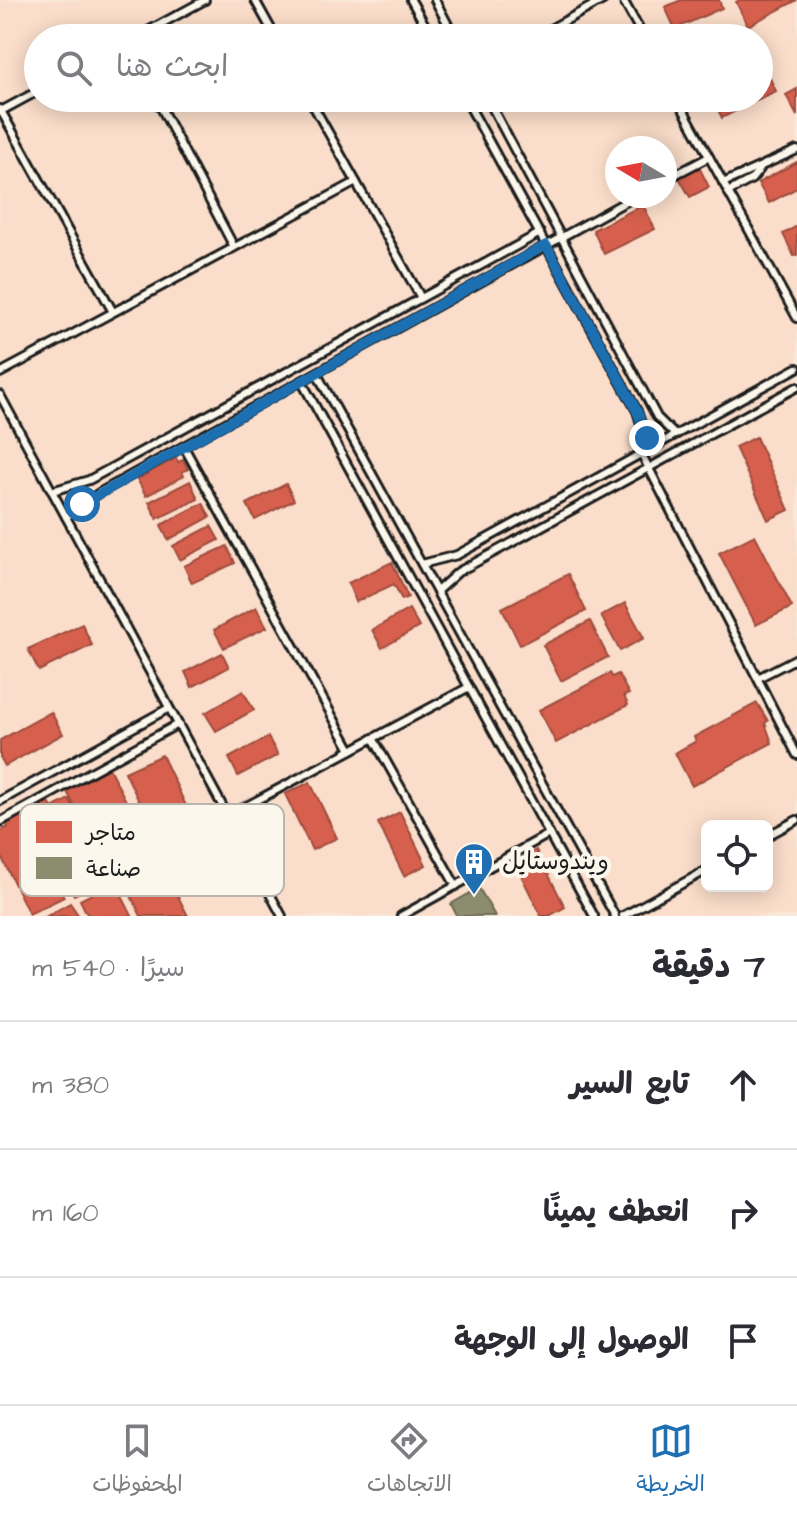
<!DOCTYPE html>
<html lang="ar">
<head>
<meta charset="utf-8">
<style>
	:root { --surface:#fff; --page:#f7f7f7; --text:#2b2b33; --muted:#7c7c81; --line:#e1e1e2; --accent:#1f6fb2 }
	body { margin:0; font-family:"Architects Daughter","Playpen Sans Arabic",sans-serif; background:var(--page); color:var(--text); direction:rtl }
	.controls { position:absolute; right:24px; bottom:24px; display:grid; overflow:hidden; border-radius:12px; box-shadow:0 4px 20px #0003 }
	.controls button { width:72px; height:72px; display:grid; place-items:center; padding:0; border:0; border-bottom:2px solid var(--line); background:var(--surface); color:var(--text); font:40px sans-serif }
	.compass { position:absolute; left:605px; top:136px; width:72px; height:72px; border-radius:50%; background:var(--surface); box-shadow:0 4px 20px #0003; rotate:280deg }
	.stop { position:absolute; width:24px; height:24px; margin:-18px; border:6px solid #1f6fb2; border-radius:50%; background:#fff }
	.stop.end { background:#1f6fb2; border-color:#fff; box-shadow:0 2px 8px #0008 }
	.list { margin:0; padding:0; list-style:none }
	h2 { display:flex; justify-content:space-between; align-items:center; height:104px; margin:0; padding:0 32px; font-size:34px }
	h2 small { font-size:26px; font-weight:400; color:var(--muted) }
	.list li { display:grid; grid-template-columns:52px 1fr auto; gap:24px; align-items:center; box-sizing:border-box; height:128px; padding:0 32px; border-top:2px solid var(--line) }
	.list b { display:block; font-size:30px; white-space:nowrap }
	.list em { font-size:26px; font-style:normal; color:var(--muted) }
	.icon { flex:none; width:44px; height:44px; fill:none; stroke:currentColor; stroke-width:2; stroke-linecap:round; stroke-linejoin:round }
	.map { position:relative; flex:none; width:797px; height:916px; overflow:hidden; direction:ltr }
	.search { position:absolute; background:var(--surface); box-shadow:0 4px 20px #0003; left:24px; right:24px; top:24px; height:88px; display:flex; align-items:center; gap:20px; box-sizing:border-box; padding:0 28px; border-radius:44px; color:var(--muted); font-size:30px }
	.sheet { height:488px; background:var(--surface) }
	nav { display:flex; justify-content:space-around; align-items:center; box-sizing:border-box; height:112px; border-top:2px solid var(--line); background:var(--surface); font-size:22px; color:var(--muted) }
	nav a { display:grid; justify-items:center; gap:4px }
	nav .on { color:var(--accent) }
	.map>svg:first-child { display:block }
</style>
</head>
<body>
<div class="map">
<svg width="797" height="916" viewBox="0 0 797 916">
	<rect width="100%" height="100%" fill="#fae8d8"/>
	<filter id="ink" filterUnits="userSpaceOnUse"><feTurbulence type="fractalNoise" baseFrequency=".0125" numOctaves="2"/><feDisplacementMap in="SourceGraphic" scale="16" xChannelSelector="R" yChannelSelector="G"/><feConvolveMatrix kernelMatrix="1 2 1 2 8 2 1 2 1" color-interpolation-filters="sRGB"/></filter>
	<g filter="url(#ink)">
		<path fill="#faddca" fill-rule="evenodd" d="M0,0h797v916h-797zM38,38h721v60h-721zM617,148h48v48h-48zM707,826h60v60h-60z"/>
		<g fill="#d6604d" stroke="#9e4c3e" stroke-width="2">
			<polygon points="681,0 719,0 722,8 675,29 665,7"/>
			<polygon points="739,0 797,0 748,26 736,2"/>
			<polygon points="765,68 776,91 722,118 712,98 759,98 759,71"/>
			<polygon points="797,89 797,116 786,95"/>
			<polygon points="797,162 797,188 769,203 758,183"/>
			<polygon points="698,165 709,187 690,197 678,176"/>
			<polygon points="643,205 655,229 604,254 593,230"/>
			<polygon points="797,226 797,255 794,256 783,234"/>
			<polygon points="756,437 789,510 768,520 735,447"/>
			<polygon points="176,458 178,462 183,460 188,469 182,472 184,476 146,496 137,479"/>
			<polygon points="190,481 198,499 157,519 149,502"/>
			<polygon points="286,484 294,500 255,520 247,504"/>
			<polygon points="203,503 210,517 168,540 161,525"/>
			<polygon points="211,526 219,540 180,560 173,546"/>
			<polygon points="755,535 792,607 756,625 719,553"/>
			<polygon points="227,546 235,563 192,583 184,566"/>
			<polygon points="392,562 408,597 402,600 394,584 356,602 348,583"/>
			<polygon points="568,574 586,611 520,645 502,608"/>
			<polygon points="625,603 644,638 620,651 601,616"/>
			<polygon points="256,607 267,627 224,648 214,630"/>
			<polygon points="409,609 419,627 382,648 372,630"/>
			<polygon points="590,621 608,657 561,681 543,645"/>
			<polygon points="82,624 92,645 39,671 28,649"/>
			<polygon points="222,653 229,667 192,687 185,672"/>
			<polygon points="610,673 612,677 618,674 629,694 624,696 628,705 556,743 539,710"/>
			<polygon points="243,691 254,710 216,731 205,713"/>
			<polygon points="757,703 768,721 765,723 772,743 692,786 675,753 696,741 694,737"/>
			<polygon points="51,712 63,734 5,766 0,757 0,740"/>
			<polygon points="268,737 278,755 238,776 229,758"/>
			<polygon points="162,755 198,831 161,848 125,772"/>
			<polygon points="109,768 140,828 103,847 81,804 75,807 66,790"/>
			<polygon points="310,782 337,838 312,850 285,794"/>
			<polygon points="69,799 109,878 74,895 34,817 41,813 38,807 49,802 52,808"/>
			<polygon points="400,812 426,865 404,876 378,823"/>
			<polygon points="21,815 64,897 29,914 0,854 0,831 8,827 6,822"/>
			<polygon points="536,850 565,907 549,916 541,916 516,865 516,861"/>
			<polygon points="155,864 158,870 163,867 188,916 141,916 123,880"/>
			<polygon points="115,882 132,916 88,916 80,900"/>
			<polygon points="70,903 79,916 47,916"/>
		</g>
		<g fill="#8c8c6e" stroke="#6a6a55" stroke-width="2">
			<polygon points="342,23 349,38 315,38 315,37"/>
			<polygon points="479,888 495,916 457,916 451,904"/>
		</g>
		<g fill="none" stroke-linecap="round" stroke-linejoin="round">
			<defs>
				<g id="service">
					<polyline points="255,0 276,38"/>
					<polyline points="411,0 432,38"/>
					<polyline points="435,0 455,38"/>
					<polyline points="623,0 644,38"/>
					<polyline points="135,38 205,0"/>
					<polyline points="534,38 603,0"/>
					<polyline points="156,98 234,247"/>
					<polyline points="309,98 421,298"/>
					<polyline points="465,98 637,411 649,449"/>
					<polyline points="487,98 657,417 675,435"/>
					<polyline points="677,98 797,318"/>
					<polyline points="0,109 113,312"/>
					<polyline points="1,111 38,91"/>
					<polyline points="665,180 709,157"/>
					<polyline points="723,183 797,150"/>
					<polyline points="728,192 752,179 760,169"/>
					<polyline points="0,373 356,182"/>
					<polyline points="317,374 615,916"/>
					<polyline points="302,382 594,916"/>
					<polyline points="0,395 282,916"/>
					<polyline points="184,447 351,750"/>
					<polyline points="641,453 797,755"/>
					<polyline points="52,491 89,480 540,233"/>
					<polyline points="66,517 99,493 636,196"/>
					<polyline points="422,564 457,555 797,368"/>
					<polyline points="437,591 458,572 797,387"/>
					<polyline points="758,678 797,658"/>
					<polyline points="373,738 456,886"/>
					<polyline points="0,801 169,708"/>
					<polyline points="228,816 469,687"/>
					<polyline points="0,822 178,724"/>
					<polyline points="767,836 797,820"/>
					<polyline points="401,916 549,834"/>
					<polyline points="623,916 707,870"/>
				</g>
			</defs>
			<use href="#service" stroke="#1c1c1c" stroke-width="12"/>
			<use href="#service" stroke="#fbf7ec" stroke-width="6"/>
		</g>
	</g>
	<g fill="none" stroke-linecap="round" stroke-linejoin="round" filter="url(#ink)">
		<polyline stroke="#1f6fb2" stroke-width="10" points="82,504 546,245 637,411 647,438"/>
	</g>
	<defs>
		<symbol id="building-pin" viewBox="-11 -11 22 30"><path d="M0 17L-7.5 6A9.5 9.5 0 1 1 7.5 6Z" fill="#1f6fb2" stroke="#fbf7ec"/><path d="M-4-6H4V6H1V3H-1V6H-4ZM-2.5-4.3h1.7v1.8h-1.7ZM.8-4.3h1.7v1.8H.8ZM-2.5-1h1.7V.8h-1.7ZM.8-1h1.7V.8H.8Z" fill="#fff"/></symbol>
	</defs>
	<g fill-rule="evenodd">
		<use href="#building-pin" x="452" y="840" width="44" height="60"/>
	</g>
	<g text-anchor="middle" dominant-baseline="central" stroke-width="8" stroke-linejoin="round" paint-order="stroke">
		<g font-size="24" fill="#1c1c1c" stroke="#fbf7ec" text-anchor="start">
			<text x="502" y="862">ويندوستايل</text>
		</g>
	</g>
	<rect x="20" y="804" width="264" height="92" rx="12" fill="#fbf7ec" stroke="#b8b5ae" stroke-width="2"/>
	<rect x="36" y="821" width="36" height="22" fill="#d6604d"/>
	<rect x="36" y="857" width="36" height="22" fill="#8c8c6e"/>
	<g font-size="22" fill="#1c1c1c">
		<text x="86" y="840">متاجر</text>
		<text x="86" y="876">صناعة</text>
	</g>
</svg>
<div class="controls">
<button><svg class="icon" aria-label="locate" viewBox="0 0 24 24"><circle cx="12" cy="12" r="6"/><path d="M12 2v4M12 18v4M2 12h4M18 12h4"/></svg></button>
</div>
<svg class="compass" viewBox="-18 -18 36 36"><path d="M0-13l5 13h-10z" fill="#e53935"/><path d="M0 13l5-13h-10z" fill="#7c7c81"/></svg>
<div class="stop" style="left:82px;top:504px"></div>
<div class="stop end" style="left:647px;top:438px"></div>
<div class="search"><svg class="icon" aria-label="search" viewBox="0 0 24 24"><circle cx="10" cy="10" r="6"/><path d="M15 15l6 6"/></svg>ابحث هنا</div>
</div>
<section class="sheet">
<h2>7 دقيقة<small>سيرًا · 540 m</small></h2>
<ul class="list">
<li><svg class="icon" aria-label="ahead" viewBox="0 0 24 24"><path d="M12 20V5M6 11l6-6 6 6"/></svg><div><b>تابع السير</b></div><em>380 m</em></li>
<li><svg class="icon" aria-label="right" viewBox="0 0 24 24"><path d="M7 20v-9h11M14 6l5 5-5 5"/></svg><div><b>انعطف يمينًا</b></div><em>160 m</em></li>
<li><svg class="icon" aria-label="arrive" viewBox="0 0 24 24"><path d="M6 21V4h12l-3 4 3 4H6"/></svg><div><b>الوصول إلى الوجهة</b></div></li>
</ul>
</section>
<nav>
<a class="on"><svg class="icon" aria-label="map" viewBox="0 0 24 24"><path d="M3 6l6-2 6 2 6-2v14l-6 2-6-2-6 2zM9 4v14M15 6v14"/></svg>الخريطة</a>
<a><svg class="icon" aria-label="directions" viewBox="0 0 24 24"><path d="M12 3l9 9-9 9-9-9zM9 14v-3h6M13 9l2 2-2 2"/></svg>الاتجاهات</a>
<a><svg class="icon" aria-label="saved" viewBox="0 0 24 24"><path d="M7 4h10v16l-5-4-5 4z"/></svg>المحفوظات</a>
</nav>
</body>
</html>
